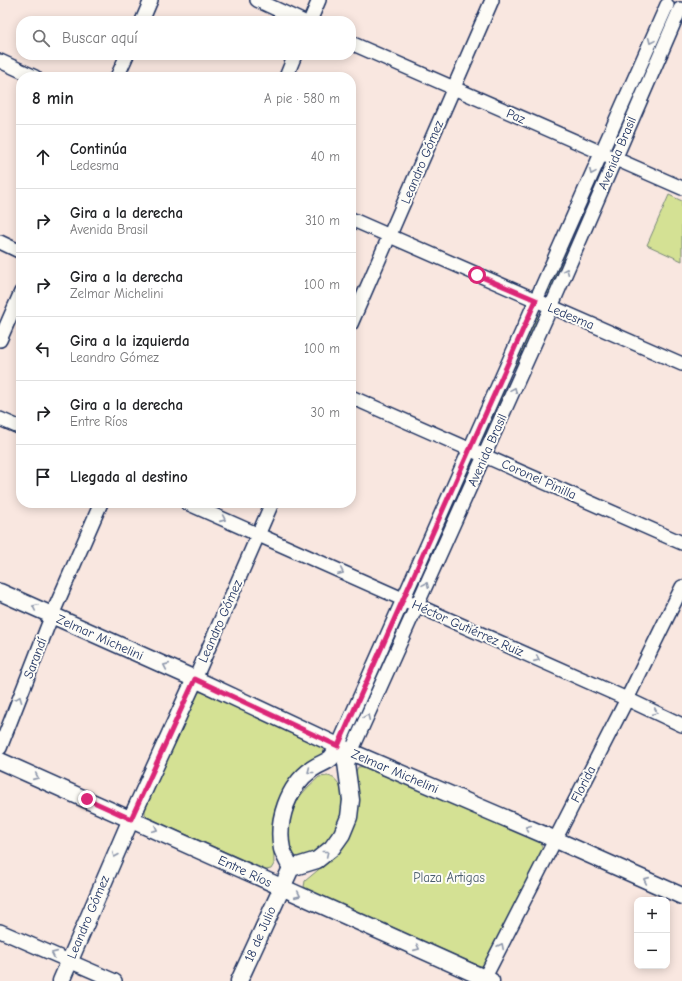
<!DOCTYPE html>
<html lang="es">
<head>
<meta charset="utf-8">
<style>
	:root { --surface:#fff; --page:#f2f2f2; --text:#202124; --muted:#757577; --line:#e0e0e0 }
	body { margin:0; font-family:"Comic Neue",sans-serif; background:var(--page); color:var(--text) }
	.controls { position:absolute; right:12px; bottom:12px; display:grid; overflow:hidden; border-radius:8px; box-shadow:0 2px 10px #0003 }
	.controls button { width:36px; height:36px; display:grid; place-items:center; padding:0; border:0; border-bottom:1px solid var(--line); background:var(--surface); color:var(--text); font:20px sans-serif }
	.stop { position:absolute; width:12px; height:12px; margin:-9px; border:3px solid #db2777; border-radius:50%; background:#fff }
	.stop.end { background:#db2777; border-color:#fff; box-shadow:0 1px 4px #0008 }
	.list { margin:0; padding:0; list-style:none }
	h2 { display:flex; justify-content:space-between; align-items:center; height:52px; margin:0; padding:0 16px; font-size:17px }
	h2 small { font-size:13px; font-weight:400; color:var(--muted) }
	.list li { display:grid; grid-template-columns:26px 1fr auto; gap:12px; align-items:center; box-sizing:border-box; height:64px; padding:0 16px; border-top:1px solid var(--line) }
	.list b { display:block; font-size:15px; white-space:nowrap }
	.list p { margin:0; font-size:13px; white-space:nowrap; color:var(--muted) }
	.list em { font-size:13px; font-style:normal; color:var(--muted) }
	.icon { flex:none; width:22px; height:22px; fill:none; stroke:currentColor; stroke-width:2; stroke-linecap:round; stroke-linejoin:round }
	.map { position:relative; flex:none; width:682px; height:981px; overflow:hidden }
	.search { position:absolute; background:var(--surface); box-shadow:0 2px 10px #0003; left:16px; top:16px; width:340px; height:44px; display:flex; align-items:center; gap:10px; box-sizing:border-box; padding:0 14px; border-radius:16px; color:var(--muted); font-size:15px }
	.panel { position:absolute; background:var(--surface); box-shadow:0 2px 10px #0003; left:16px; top:72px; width:340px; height:436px; border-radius:16px }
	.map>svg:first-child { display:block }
</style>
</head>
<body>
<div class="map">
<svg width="682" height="981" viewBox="0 0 682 981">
	<rect width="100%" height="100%" fill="#f9e7e0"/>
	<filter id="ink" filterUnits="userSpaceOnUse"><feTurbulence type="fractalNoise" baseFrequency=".025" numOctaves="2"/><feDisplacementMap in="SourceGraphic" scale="8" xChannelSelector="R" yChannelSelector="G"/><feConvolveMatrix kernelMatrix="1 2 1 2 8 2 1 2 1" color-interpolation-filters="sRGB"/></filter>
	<g filter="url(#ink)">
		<g fill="#d4e194" stroke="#788879">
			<polygon points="601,166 604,167 605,169 584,218 580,218 579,217"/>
			<polygon points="669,195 682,201 682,261 647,245"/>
			<polygon points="568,241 571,243 571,245 550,293 546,294 545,293"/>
			<polygon points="536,314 538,315 539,318 518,366 514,367 513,366"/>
			<polygon points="502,390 505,391 506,393 485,442 483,442 480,441"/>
			<polygon points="469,465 472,466 473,468 451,517 449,517 446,516"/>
			<polygon points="436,540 439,541 416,592 413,591"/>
			<polygon points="403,613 407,614 384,665 381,664"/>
			<polygon points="199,692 202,692 321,745 324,750 322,757 287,787 277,806 273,821 274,864 271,869 266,870 147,817 145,814 145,810 196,694"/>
			<polygon points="370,766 539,841 542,846 542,851 485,963 482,966 477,965 304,887 305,881 336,855 343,847 350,835 355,823 358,811 358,798 354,779 356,771 358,767"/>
			<path d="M328,776c4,1 8,3 10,7 7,8 4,36 -1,45 -5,10 -26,35 -40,29 -3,-2 -6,-6 -8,-9l-1,-18 2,-14 4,-10 7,-11 8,-9 10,-9z"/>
		</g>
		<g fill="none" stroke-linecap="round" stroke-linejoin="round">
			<defs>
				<g id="minor">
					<polyline points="257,0 302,21"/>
					<polyline points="142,21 151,0"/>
					<polyline points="310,21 319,0"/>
					<polyline points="351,43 682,188"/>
					<polyline points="0,61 35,77"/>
					<polyline points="117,77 127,55"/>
					<polyline points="286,77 295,55"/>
					<polyline points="351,219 682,364"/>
					<polyline points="0,242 21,252"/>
					<polyline points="351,324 492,0"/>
					<polyline points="0,340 21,292"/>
					<polyline points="351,397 682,543"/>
					<polyline points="0,419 21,428"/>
					<polyline points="187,503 627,699 682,725"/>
					<polyline points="195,679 272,503"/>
					<polyline points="338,746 667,5"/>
					<polyline points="0,748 52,615 101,503"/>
					<polyline points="351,752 551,307 680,9"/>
					<polyline points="0,931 115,981"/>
					<polyline points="483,981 627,699 682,587"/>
				</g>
				<g id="tertiary">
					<polyline points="0,592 195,679 351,752 554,839 682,896"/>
					<polyline points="0,761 491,981"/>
					<path d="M291,868c-3,-6 -7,-13 -9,-19 -6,-28 6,-63 30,-80 13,-9 19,-5 26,-23"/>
					<polyline points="61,981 131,819 195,679"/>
					<polyline points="239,981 291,868 317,860 332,848 342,834 349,817 351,800 346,763 351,752"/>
				</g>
			</defs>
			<use href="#minor" stroke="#1b2f5e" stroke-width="16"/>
			<use href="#tertiary" stroke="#1b2f5e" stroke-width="19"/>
			<use href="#minor" stroke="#fdfcf7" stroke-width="13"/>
			<use href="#tertiary" stroke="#fdfcf7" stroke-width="16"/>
		</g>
		<defs><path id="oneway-chevron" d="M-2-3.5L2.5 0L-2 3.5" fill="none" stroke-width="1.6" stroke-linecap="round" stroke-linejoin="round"/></defs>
		<g stroke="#8c96aa">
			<use href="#oneway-chevron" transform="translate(651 41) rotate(114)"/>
			<use href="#oneway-chevron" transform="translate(592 172) rotate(114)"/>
			<use href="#oneway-chevron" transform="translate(566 271) rotate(-66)"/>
			<use href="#oneway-chevron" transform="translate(514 390) rotate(-66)"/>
			<use href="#oneway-chevron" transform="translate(223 519) rotate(24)"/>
			<use href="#oneway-chevron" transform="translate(341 572) rotate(24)"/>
			<use href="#oneway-chevron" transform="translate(426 585) rotate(-66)"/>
			<use href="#oneway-chevron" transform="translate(35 607) rotate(-155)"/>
			<use href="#oneway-chevron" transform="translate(537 659) rotate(24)"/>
			<use href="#oneway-chevron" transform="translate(166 666) rotate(-156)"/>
			<use href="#oneway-chevron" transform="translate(19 699) rotate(-69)"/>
			<use href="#oneway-chevron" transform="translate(655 712) rotate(25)"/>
			<use href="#oneway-chevron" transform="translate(367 717) rotate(-66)"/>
			<use href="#oneway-chevron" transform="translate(310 771) rotate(142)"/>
			<use href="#oneway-chevron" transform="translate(36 777) rotate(24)"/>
			<use href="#oneway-chevron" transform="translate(528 828) rotate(-157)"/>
			<use href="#oneway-chevron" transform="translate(155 829) rotate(25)"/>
			<use href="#oneway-chevron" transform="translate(326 853) rotate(-39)"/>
			<use href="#oneway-chevron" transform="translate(115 855) rotate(113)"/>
			<use href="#oneway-chevron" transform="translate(646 880) rotate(-156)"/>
			<use href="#oneway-chevron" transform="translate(298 895) rotate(24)"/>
			<use href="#oneway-chevron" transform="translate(501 946) rotate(-63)"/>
			<use href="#oneway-chevron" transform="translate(417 948) rotate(24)"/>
			<use href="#oneway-chevron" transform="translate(54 954) rotate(-156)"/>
		</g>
	</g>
	<g fill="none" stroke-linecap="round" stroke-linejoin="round" filter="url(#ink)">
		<polyline stroke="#db2777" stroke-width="5" points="87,799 131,819 195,679 338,746 536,300 477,275"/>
	</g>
	<g text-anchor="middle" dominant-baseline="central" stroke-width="4" stroke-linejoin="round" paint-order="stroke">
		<g font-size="13" fill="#1b2f5e" stroke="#fdfcf7">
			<text transform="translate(516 116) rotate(23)">Paz</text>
			<text transform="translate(617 153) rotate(-67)">Avenida Brasil</text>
			<text transform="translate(422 162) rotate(-67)">Leandro Gómez</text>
			<text transform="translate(571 316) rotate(23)">Ledesma</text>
			<text transform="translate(487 450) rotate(-66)">Avenida Brasil</text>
			<text transform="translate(539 479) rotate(24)">Coronel Pinilla</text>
			<text transform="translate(220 621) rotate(-66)">Leandro Gómez</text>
			<text transform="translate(468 628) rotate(24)">Héctor Gutiérrez Ruiz</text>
			<text transform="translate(100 637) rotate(24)">Zelmar Michelini</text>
			<text transform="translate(35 658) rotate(-69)">Sarandí</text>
			<text transform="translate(395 771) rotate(23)">Zelmar Michelini</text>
			<text transform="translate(583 784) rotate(-63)">Florida</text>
			<text transform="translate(245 871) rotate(25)">Entre Ríos</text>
			<text transform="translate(88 917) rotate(-67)">Leandro Gómez</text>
			<text transform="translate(260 934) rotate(-66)">18 de Julio</text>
		</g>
		<g font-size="13" fill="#495c6c" stroke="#fdfcf7">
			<text x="449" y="877">Plaza Artigas</text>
		</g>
	</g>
</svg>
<div class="controls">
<button>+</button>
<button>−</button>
</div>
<div class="stop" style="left:477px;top:275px"></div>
<div class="stop end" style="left:87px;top:799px"></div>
<div class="search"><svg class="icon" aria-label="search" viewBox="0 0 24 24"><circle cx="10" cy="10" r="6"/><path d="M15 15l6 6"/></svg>Buscar aquí</div>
<section class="panel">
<h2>8 min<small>A pie · 580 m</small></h2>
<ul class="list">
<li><svg class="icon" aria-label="ahead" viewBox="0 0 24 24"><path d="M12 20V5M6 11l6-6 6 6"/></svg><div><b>Continúa</b><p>Ledesma</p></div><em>40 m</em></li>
<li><svg class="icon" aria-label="right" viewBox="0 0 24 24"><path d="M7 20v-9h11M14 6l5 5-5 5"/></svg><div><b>Gira a la derecha</b><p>Avenida Brasil</p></div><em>310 m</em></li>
<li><svg class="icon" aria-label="right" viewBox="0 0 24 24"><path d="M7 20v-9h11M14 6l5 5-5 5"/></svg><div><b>Gira a la derecha</b><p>Zelmar Michelini</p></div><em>100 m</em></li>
<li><svg class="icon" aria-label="left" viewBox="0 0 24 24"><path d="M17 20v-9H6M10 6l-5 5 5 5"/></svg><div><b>Gira a la izquierda</b><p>Leandro Gómez</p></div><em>100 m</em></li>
<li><svg class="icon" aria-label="right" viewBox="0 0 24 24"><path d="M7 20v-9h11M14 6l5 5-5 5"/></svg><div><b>Gira a la derecha</b><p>Entre Ríos</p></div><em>30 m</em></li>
<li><svg class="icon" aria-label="arrive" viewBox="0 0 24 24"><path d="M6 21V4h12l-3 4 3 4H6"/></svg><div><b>Llegada al destino</b></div></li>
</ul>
</section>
</div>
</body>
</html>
